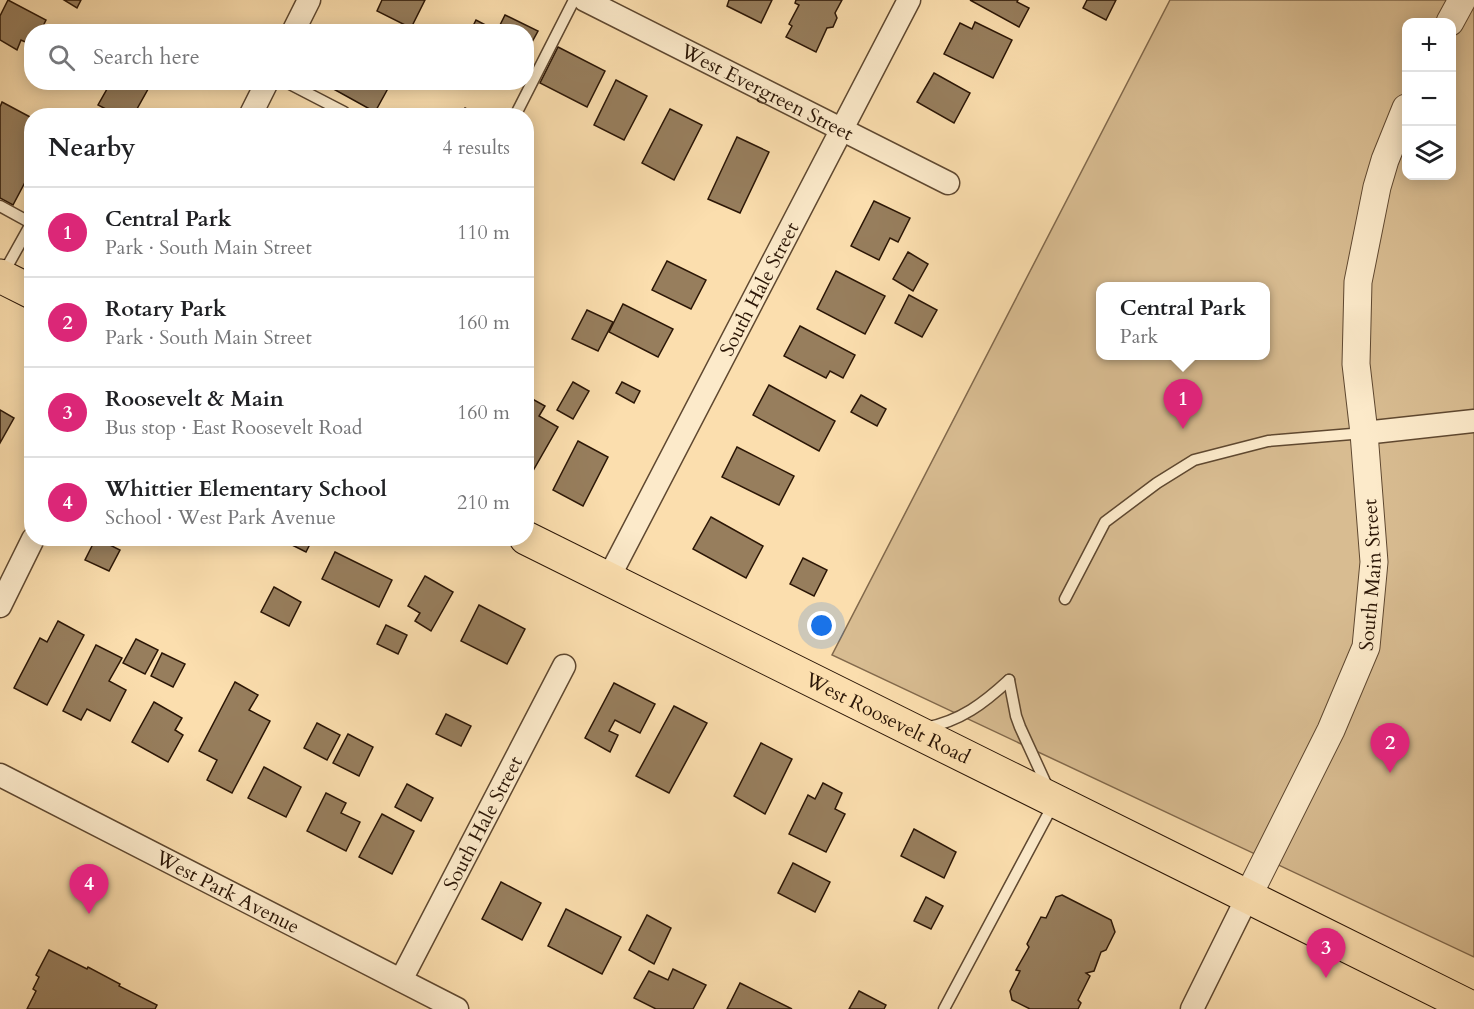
<!DOCTYPE html>
<html lang="en">
<head>
<meta charset="utf-8">
<style>
	:root { --surface:#fff; --page:#f6f6f6; --text:#202124; --muted:#757577; --line:#e0e0e0; --accent:#db2777 }
	body { margin:0; font-family:Cardo,serif; background:var(--page); color:var(--text) }
	.controls { position:absolute; right:18px; top:18px; display:grid; overflow:hidden; border-radius:12px; box-shadow:0 3px 15px #0003 }
	.controls button { width:54px; height:54px; display:grid; place-items:center; padding:0; border:0; border-bottom:2px solid var(--line); background:var(--surface); color:var(--text); font:30px sans-serif }
	.you { position:absolute; left:822px; top:626px; width:21px; height:21px; margin:-15px; border:4px solid #fff; border-radius:50%; background:#1a73e8; box-shadow:0 0 0 9px #1a73e833 }
	.badge { display:grid; place-items:center; width:39px; height:39px; border-radius:50%; background:var(--accent); color:#fff; font-size:20px; font-weight:700 }
	.pin { position:absolute; translate:-50% -50px; filter:drop-shadow(0 2px 3px #0008) }
	.pin::after { content:''; position:absolute; top:32px; width:21px; height:18px; background:inherit; clip-path:polygon(0 0,100% 0,50% 100%) }
	.popup { position:absolute; left:1096px; top:282px; width:174px; height:78px; box-sizing:border-box; display:grid; place-content:center; border-radius:12px; background:var(--surface); filter:drop-shadow(0 2px 4px #0005); font-size:20px; white-space:nowrap; color:var(--muted) }
	.popup b { font-size:22px; color:var(--text) }
	.popup::after { content:''; position:absolute; left:50%; top:100%; margin-left:-12px; border:12px solid transparent; border-top-color:var(--surface) }
	.list { margin:0; padding:0; list-style:none }
	h2 { display:flex; justify-content:space-between; align-items:center; height:78px; margin:0; padding:0 24px; font-size:26px }
	h2 small { font-size:20px; font-weight:400; color:var(--muted) }
	.list li { display:grid; grid-template-columns:39px 1fr auto; gap:18px; align-items:center; box-sizing:border-box; height:90px; padding:0 24px; border-top:2px solid var(--line) }
	.list b { display:block; font-size:22px; white-space:nowrap }
	.list p { margin:0; font-size:20px; white-space:nowrap; color:var(--muted) }
	.list em { font-size:20px; font-style:normal; color:var(--muted) }
	.icon { flex:none; width:33px; height:33px; fill:none; stroke:currentColor; stroke-width:2; stroke-linecap:round; stroke-linejoin:round }
	.map { position:relative; flex:none; width:1474px; height:1009px; overflow:hidden }
	.search { position:absolute; background:var(--surface); box-shadow:0 3px 15px #0003; left:24px; top:24px; width:510px; height:66px; display:flex; align-items:center; gap:15px; box-sizing:border-box; padding:0 21px; border-radius:24px; color:var(--muted); font-size:22px }
	.panel { position:absolute; background:var(--surface); box-shadow:0 3px 15px #0003; left:24px; top:108px; width:510px; height:438px; border-radius:24px }
	.map>svg:first-child { display:block }
</style>
</head>
<body>
<div class="map">
<svg width="1474" height="1009" viewBox="0 0 1474 1009">
	<rect width="100%" height="100%" fill="#fbdeae"/>
	<filter id="stains"><feTurbulence type="fractalNoise" baseFrequency=".00333" numOctaves="4"/><feColorMatrix values="0 0 0 0 .2 0 0 0 0 .09 0 0 0 0 .02 0 0 0 .5 -.17"/></filter>
	<radialGradient id="worn" r=".72"><stop offset=".6" stop-color="#630" stop-opacity="0"/><stop offset="1" stop-color="#630" stop-opacity=".3"/></radialGradient>
	<path fill="#d8bc91" stroke="#82694c" stroke-width="1.5" fill-rule="evenodd" d="M1170,0h304v957l-642,-302zM1406,22h46v154h-46zM1100,286h166v70h-166z"/>
	<g fill="#977e5d" stroke="#2b1606" stroke-width="1.5">
		<polygon points="8,0 46,20 40,32 32,32 32,45 21,40 17,50 0,40 0,16"/>
		<polygon points="64,0 81,0 77,8"/>
		<polygon points="382,0 425,0 411,28 377,11"/>
		<polygon points="729,0 772,0 761,23 727,6"/>
		<polygon points="796,0 842,0 835,13 837,18 833,27 827,28 816,52 786,37 792,26 789,24 799,5 795,3"/>
		<polygon points="970,0 1018,0 1017,2 1029,8 1019,27"/>
		<polygon points="1087,0 1116,0 1106,20 1083,8"/>
		<polygon points="505,15 538,31 526,53 526,32 470,32 476,20 497,31"/>
		<polygon points="975,22 1012,40 993,78 944,54 960,23 972,29"/>
		<polygon points="558,47 605,71 587,107 540,83"/>
		<polygon points="934,73 970,93 954,123 917,102"/>
		<polygon points="616,80 647,96 624,140 594,125"/>
		<polygon points="111,82 152,82 133,116 119,116 98,105"/>
		<polygon points="331,82 390,82 391,83 375,112 328,86"/>
		<polygon points="2,102 32,118 32,169 13,205 0,198 0,107"/>
		<polygon points="465,108 480,116 462,116"/>
		<polygon points="670,109 702,125 674,180 642,163"/>
		<polygon points="737,137 769,152 740,213 708,199"/>
		<polygon points="874,201 910,218 898,242 890,238 879,260 851,246"/>
		<polygon points="908,252 928,264 913,291 893,279"/>
		<polygon points="667,261 706,280 691,309 652,290"/>
		<polygon points="836,271 885,296 865,334 817,309"/>
		<polygon points="909,295 937,310 922,337 895,323"/>
		<polygon points="623,304 673,329 658,357 609,332"/>
		<polygon points="587,310 613,322 598,351 572,339"/>
		<polygon points="800,326 855,355 843,378 830,371 826,378 784,356"/>
		<polygon points="573,382 589,391 573,419 557,410"/>
		<polygon points="622,382 640,391 634,403 616,393"/>
		<polygon points="769,385 835,421 819,451 753,415"/>
		<polygon points="861,395 886,409 877,426 851,412"/>
		<polygon points="527,396 545,406 539,416 558,427 530,476 526,474"/>
		<polygon points="0,410 14,418 0,443"/>
		<polygon points="578,441 608,457 583,506 553,490"/>
		<polygon points="737,447 794,476 779,505 722,477"/>
		<polygon points="711,517 763,546 746,578 693,549"/>
		<polygon points="96,538 120,550 109,571 85,560"/>
		<polygon points="278,538 313,538 306,552"/>
		<polygon points="335,552 392,580 379,607 322,579"/>
		<polygon points="803,558 827,570 814,596 790,584"/>
		<polygon points="425,576 453,592 431,631 415,621 420,613 408,606"/>
		<polygon points="274,587 301,602 289,626 261,612"/>
		<polygon points="479,605 525,629 507,664 461,641"/>
		<polygon points="58,621 84,635 47,705 14,688 40,638 47,642"/>
		<polygon points="386,625 407,635 398,654 377,644"/>
		<polygon points="136,639 158,650 145,674 123,663"/>
		<polygon points="96,645 122,658 109,681 126,690 110,721 87,709 81,720 63,711"/>
		<polygon points="162,653 185,664 173,687 151,676"/>
		<polygon points="235,682 258,695 249,710 270,721 232,793 207,780 217,760 199,751"/>
		<polygon points="614,683 655,704 640,733 615,720 609,731 618,735 610,752 585,738"/>
		<polygon points="154,702 182,718 175,730 183,735 168,762 132,742"/>
		<polygon points="674,706 707,723 669,793 636,776"/>
		<polygon points="446,714 471,726 461,746 436,734"/>
		<polygon points="317,723 340,735 327,760 304,748"/>
		<polygon points="348,734 373,747 359,776 333,763"/>
		<polygon points="761,743 792,759 765,814 734,796"/>
		<polygon points="264,767 301,787 286,817 248,798"/>
		<polygon points="823,783 842,793 835,809 845,814 826,852 789,834 808,795 815,799"/>
		<polygon points="407,784 433,798 421,821 395,807"/>
		<polygon points="326,793 346,803 341,813 360,822 346,851 307,831"/>
		<polygon points="382,814 414,831 392,874 359,857"/>
		<polygon points="914,829 956,852 944,878 901,856"/>
		<polygon points="793,863 830,882 815,912 778,893"/>
		<polygon points="501,882 541,903 522,940 482,919"/>
		<polygon points="1062,895 1111,920 1115,932 1106,950 1101,952 1094,971 1086,973 1090,976 1078,1000 1081,1003 1078,1009 1030,1009 1012,1000 1010,991 1020,971 1016,970 1029,947 1027,944 1041,917 1046,918 1056,897"/>
		<polygon points="926,897 943,906 931,929 914,921"/>
		<polygon points="566,909 621,937 602,974 548,946"/>
		<polygon points="647,915 671,928 654,964 629,950"/>
		<polygon points="49,950 87,969 88,967 120,984 119,986 157,1005 155,1009 27,1009 36,991 33,989 39,977 36,975"/>
		<polygon points="673,969 706,985 693,1009 656,1009 634,998 649,971 668,980"/>
		<polygon points="740,983 792,1009 727,1009"/>
		<polygon points="859,991 886,1005 884,1009 849,1009"/>
	</g>
	<g fill="none" stroke-linecap="round" stroke-linejoin="round">
		<defs>
			<g id="service">
				<polyline points="286,82 344,112"/>
				<polyline points="515,116 574,0"/>
				<polyline points="0,206 31,223"/>
				<polyline points="3,274 32,222"/>
				<polyline points="1065,599 1105,522 1157,483 1194,460 1268,441 1364,433"/>
				<polyline points="1009,680 1016,716 1020,727 1047,786"/>
				<path d="M925,728c36,-7 59,-25 84,-48"/>
				<polyline points="944,1009 1054,803"/>
			</g>
			<g id="minor">
				<path id="s1" d="M585,0l363,183"/>
				<polyline points="293,32 309,0"/>
				<polyline points="250,116 267,82"/>
				<polyline points="1364,433 1474,421"/>
				<path id="s2" d="M608,579l301,-579"/>
				<polyline points="0,606 33,539"/>
				<path id="s3" d="M0,775l457,234"/>
				<path id="s4" d="M401,980l163,-314"/>
				<polyline points="1192,1009 1248,896"/>
			</g>
			<g id="tertiary">
				<polyline points="1450,22 1462,0"/>
				<path id="s5" d="M1248,896l83,-166 35,-83 8,-85 -10,-129 -8,-69 2,-82 19,-95 8,-27 21,-52"/>
			</g>
			<g id="primary">
				<polyline points="0,276 32,292"/>
				<path id="s6" d="M526,538l948,471"/>
			</g>
		</defs>
		<use href="#service" stroke="#5f4830" stroke-width="13"/>
		<use href="#minor" stroke="#5f4830" stroke-width="25"/>
		<use href="#tertiary" stroke="#5f4830" stroke-width="29"/>
		<use href="#primary" stroke="#2b1606" stroke-width="35"/>
		<use href="#service" stroke="#fceaca" stroke-width="10"/>
		<use href="#minor" stroke="#fceaca" stroke-width="22"/>
		<use href="#tertiary" stroke="#fceaca" stroke-width="27"/>
		<use href="#primary" stroke="#fbdeae" stroke-width="33"/>
	</g>
	<g text-anchor="middle" dominant-baseline="central" stroke-width="5" stroke-linejoin="round" paint-order="stroke">
		<g font-size="20" fill="#2b1606" stroke="#fceaca">
			<text stroke="none"><textPath href="#s1" startOffset="204">West Evergreen Street</textPath></text>
			<text stroke="none"><textPath href="#s2" startOffset="327">South Hale Street</textPath></text>
			<text stroke="none"><textPath href="#s5" startOffset="348">South Main Street</textPath></text>
			<text stroke="none"><textPath href="#s6" startOffset="404">West Roosevelt Road</textPath></text>
			<text stroke="none"><textPath href="#s4" startOffset="177">South Hale Street</textPath></text>
			<text stroke="none"><textPath href="#s3" startOffset="256">West Park Avenue</textPath></text>
		</g>
	</g>
	<rect width="100%" height="100%" filter="url(#stains)"/>
	<rect width="100%" height="100%" fill="url(#worn)"/>
</svg>
<div class="controls">
<button>+</button>
<button>−</button>
<button><svg class="icon" aria-label="layers" viewBox="0 0 24 24"><path d="M12 4l9 5-9 5-9-5zM3 14l9 5 9-5"/></svg></button>
</div>
<div class="you"></div>
<div class="pin badge" style="left:1183px;top:429px">1</div>
<div class="popup"><b>Central Park</b>Park</div>
<div class="pin badge" style="left:1390px;top:773px">2</div>
<div class="pin badge" style="left:1326px;top:978px">3</div>
<div class="pin badge" style="left:89px;top:914px">4</div>
<div class="search"><svg class="icon" aria-label="search" viewBox="0 0 24 24"><circle cx="10" cy="10" r="6"/><path d="M15 15l6 6"/></svg>Search here</div>
<section class="panel">
<h2>Nearby<small>4 results</small></h2>
<ul class="list">
<li><span class="badge">1</span><div><b>Central Park</b><p>Park · South Main Street</p></div><em>110 m</em></li>
<li><span class="badge">2</span><div><b>Rotary Park</b><p>Park · South Main Street</p></div><em>160 m</em></li>
<li><span class="badge">3</span><div><b>Roosevelt &amp; Main</b><p>Bus stop · East Roosevelt Road</p></div><em>160 m</em></li>
<li><span class="badge">4</span><div><b>Whittier Elementary School</b><p>School · West Park Avenue</p></div><em>210 m</em></li>
</ul>
</section>
</div>
</body>
</html>
